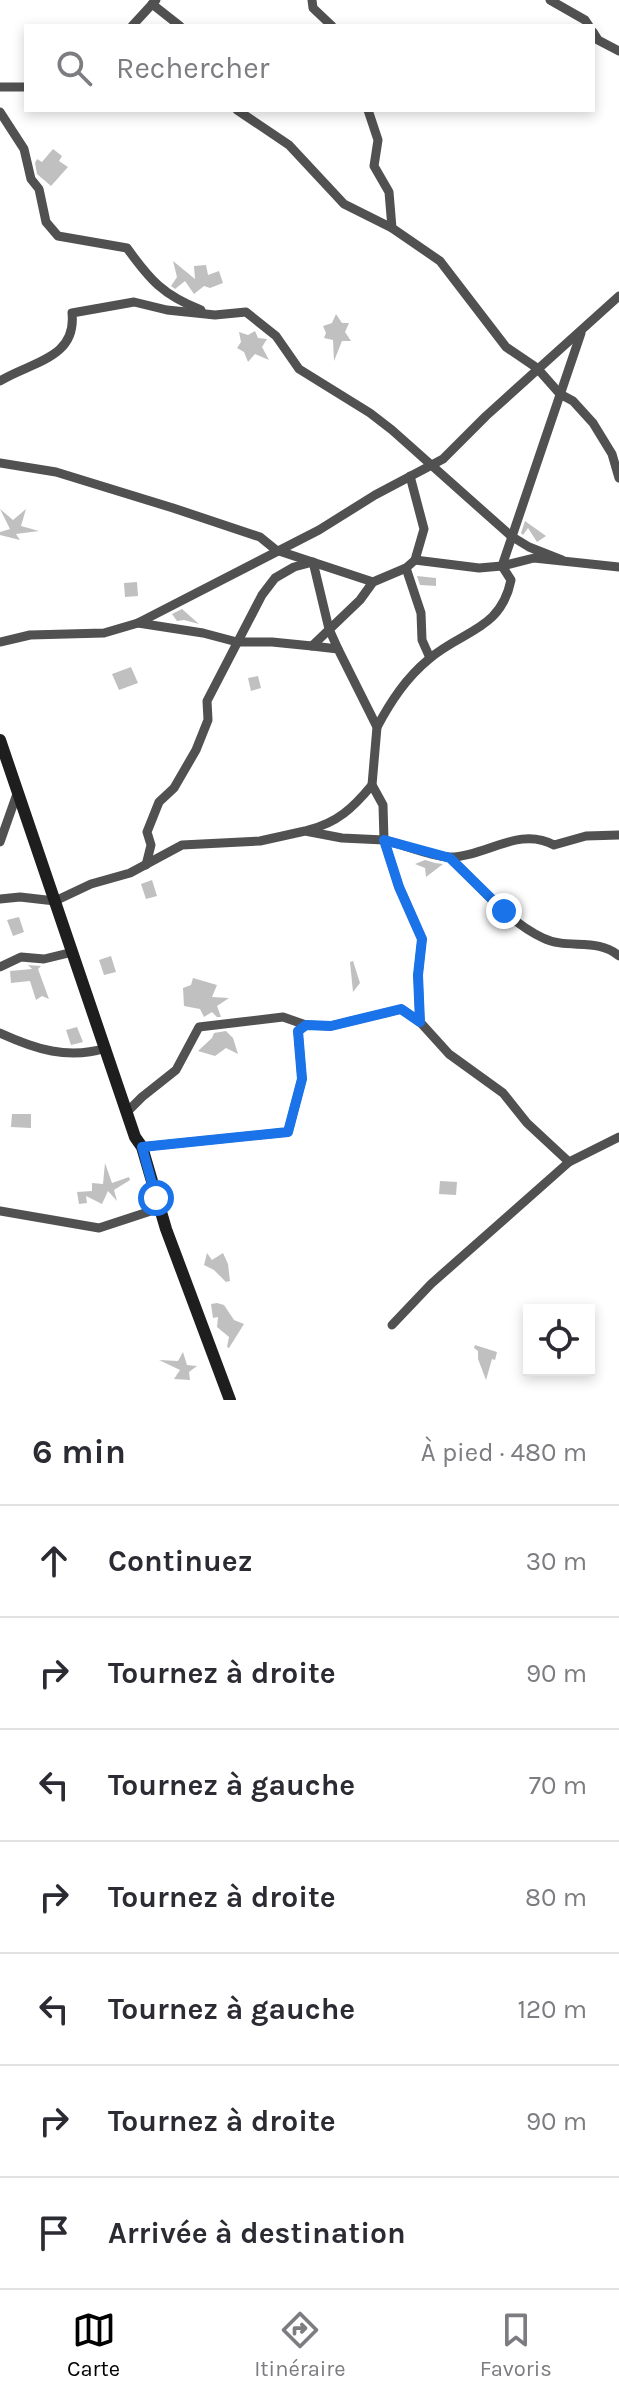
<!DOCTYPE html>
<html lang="fr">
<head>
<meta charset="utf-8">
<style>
	:root { --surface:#fff; --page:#f2f2f3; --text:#2b2b33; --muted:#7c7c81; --line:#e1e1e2; --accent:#000 }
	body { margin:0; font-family:Karla,sans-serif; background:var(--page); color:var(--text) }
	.controls { position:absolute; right:24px; bottom:24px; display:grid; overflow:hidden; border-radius:0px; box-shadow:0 4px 12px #0003 }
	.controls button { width:72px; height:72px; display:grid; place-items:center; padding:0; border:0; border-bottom:2px solid var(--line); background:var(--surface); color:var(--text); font:40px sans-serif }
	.stop { position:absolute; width:24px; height:24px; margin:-18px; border:6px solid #1a73e8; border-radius:50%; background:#fff }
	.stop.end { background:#1a73e8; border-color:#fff; box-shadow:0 2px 8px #0008 }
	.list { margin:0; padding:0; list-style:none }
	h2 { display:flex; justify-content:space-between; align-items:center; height:104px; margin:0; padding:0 32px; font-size:34px }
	h2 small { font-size:26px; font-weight:400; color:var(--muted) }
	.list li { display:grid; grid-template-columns:52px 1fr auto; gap:24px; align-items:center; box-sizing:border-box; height:112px; padding:0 32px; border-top:2px solid var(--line) }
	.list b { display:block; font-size:30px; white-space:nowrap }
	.list em { font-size:26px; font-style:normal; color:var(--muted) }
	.icon { flex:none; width:44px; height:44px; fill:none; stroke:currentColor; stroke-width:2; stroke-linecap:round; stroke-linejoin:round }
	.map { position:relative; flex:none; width:619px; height:1400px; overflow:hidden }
	.search { position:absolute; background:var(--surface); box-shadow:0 4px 12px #0003; left:24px; right:24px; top:24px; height:88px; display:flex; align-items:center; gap:20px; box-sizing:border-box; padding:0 28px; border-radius:0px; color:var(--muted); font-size:30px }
	.sheet { height:888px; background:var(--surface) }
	nav { display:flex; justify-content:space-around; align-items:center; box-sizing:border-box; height:112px; border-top:2px solid var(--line); background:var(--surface); font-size:22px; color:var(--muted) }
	nav a { display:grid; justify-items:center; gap:4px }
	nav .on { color:var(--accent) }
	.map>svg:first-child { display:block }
</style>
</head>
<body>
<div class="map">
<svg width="619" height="1400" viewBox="0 0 619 1400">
	<rect width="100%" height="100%" fill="#fff"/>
	<g fill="#c0c0c0">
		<polygon points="53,149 62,156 59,161 68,167 51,186 37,174 35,163 37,159 42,162"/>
		<polygon points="173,261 195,279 194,266 206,265 208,275 219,271 223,283 210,288 204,286 194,294 185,281 175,289 171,286 177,277"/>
		<polygon points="336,314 342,323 349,323 345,332 351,341 342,341 334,361 333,340 324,338 326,333 323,326 332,323"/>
		<polygon points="255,331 258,338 267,339 262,347 269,360 255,354 248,362 244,352 237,348 241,342 239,332 248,335"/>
		<polygon points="0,509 13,520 26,509 21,526 39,531 16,534 20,540 0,535 0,532 10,529"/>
		<polygon points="525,521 546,536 537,542 528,528 523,535 521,533"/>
		<polygon points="417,576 436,578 436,586 420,585"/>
		<polygon points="137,582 138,596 125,597 124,583"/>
		<polygon points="182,609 199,624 184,620 177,621 172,614"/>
		<polygon points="131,667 138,683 119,690 112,674"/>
		<polygon points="258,676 261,688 251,691 248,678"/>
		<polygon points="425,860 435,863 443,864 426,877 425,868 415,864"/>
		<polygon points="152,880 157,896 146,899 141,884"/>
		<polygon points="19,917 24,932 13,936 7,920"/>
		<polygon points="111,956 116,972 104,975 99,960"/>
		<polygon points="353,961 360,983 353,992 350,962"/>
		<polygon points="28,965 41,966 38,969 49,999 42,996 36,1000 30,981 11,983 10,971 32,969"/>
		<polygon points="193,978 217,985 212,997 229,998 217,1006 221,1017 217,1017 212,1012 204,1017 200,1009 184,1006 183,988 191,985"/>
		<polygon points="77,1027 83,1042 71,1045 66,1030"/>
		<polygon points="226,1031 233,1038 238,1054 226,1048 215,1056 198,1051 212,1038 214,1033"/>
		<polygon points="12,1114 31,1114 31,1128 11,1127"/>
		<polygon points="105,1163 112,1183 129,1177 130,1180 114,1190 117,1201 108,1191 102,1204 86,1196 87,1203 79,1204 77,1192 92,1191 92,1183 103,1184"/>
		<polygon points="440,1181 457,1182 456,1195 439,1194"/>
		<polygon points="207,1253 212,1260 223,1253 228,1264 230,1281 226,1282 214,1270 204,1265"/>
		<polygon points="217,1303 224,1305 234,1320 244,1324 229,1348 227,1347 229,1337 217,1327 218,1317 213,1318 211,1304"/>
		<polygon points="475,1345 497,1352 495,1360 492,1359 486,1380 478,1359 478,1351 474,1348"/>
		<polygon points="183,1352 187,1365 197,1366 189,1372 190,1380 174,1379 180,1370 159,1360 178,1361"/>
	</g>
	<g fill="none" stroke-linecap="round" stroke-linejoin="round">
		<g stroke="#515151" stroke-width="9">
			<polyline points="312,0 313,8 332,26"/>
			<polyline points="550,0 585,20 589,26"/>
			<polyline points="152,4 180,26"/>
			<polyline points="132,26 156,0"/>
			<polyline points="593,32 598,40 619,51"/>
			<polyline points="0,87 26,87"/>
			<polyline points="237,110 289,145 344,204 392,228"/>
			<polyline points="368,110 378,140 374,166 389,192 392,228 440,261 506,347 537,368 560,394 573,401 593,423 612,454 619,478"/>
			<path d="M0,112l24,37 7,30 8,10 7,33 12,14 69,12c23,32 36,47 74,62"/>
			<path d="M0,381c30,-19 77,-22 72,-68l62,-11 33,8 48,5 31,-3 30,24 23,33 71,44 22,17 119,106 18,11 33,13"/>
			<polyline points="0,463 56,472 173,508 260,537 276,550 373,582"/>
			<polyline points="415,560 479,568 502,566 534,558 619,567"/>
			<polyline points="406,568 421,613 422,640 430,658"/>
			<polyline points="138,623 203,633 237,642 272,642 312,646 360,600 373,582 406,568 415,560 424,529 410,476"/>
			<polyline points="0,642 30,635 104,633 138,623 319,530 375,495 443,459 486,416 619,296"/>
			<path d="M312,646l26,3 39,78 -5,58 11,20 1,35c18,4 52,18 67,17 36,-1 68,-31 103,-12l32,-9 33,-1"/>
			<path d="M377,727c14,-26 29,-49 52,-68 34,-29 72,-29 82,-79l-9,-14 79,-233"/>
			<path d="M308,830c29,-7 45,-22 64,-45"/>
			<polyline points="0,842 18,791"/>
			<path d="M450,858c29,26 56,63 93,80 24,12 55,-1 76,18"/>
			<polyline points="146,865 151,845 147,832 159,802 174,788 196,750 208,720 207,701 262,595 275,578 294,567 313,562 329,629 338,649"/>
			<polyline points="0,899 20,897 55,901 91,884 130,873 182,845 260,841 305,831 342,838 384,840 399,887 422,939 418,975 420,1022"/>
			<polyline points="0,967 21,957 44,959 73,952"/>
			<path d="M0,1033c35,16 68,27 106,15"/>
			<polyline points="127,1112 142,1097 176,1070 199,1027 283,1017 306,1025"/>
			<polyline points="142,1147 288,1132 302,1079 298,1031 306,1025 331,1026 401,1009 420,1022 449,1054 503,1093 527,1123 569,1162"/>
			<polyline points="0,1211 99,1228 160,1208"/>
			<polyline points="392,1325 431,1284 569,1162 619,1137"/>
		</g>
		<polyline stroke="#1e1e1e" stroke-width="12" points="0,740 135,1137 142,1147 166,1229 230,1400"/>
	</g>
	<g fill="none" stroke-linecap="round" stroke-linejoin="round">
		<polyline stroke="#1a73e8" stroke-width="10" points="156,1198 142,1147 288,1132 302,1079 298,1031 306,1025 331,1026 401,1009 420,1022 418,975 422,939 399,887 384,840 450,858 504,911"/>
	</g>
</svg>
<div class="controls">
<button><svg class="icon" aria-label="locate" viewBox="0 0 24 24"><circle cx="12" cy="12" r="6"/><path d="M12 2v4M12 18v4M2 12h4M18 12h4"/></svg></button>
</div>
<div class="stop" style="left:156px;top:1198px"></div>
<div class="stop end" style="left:504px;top:911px"></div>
<div class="search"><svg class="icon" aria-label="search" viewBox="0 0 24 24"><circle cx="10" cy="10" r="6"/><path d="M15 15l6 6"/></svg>Rechercher</div>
</div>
<section class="sheet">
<h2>6 min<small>À pied · 480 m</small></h2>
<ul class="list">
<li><svg class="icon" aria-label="ahead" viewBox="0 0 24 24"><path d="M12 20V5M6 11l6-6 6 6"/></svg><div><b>Continuez</b></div><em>30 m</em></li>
<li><svg class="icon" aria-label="right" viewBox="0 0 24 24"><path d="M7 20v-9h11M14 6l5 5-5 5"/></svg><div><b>Tournez à droite</b></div><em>90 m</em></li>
<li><svg class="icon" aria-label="left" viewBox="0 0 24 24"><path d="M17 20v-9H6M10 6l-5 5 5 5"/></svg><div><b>Tournez à gauche</b></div><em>70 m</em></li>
<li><svg class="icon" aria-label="right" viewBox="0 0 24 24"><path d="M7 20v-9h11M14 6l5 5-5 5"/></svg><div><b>Tournez à droite</b></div><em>80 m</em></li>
<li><svg class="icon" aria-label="left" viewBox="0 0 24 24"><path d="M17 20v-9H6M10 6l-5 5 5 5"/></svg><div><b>Tournez à gauche</b></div><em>120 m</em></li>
<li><svg class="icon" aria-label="right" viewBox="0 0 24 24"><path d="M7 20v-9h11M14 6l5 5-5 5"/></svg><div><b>Tournez à droite</b></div><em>90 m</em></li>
<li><svg class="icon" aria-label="arrive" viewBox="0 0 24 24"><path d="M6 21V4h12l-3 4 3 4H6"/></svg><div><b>Arrivée à destination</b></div></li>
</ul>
</section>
<nav>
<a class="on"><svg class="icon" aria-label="map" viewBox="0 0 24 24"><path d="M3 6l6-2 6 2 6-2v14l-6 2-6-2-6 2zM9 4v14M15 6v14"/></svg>Carte</a>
<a><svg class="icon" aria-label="directions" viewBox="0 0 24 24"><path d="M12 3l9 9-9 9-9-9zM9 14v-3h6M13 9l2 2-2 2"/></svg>Itinéraire</a>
<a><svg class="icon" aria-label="saved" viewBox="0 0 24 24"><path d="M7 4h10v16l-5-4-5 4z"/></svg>Favoris</a>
</nav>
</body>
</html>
